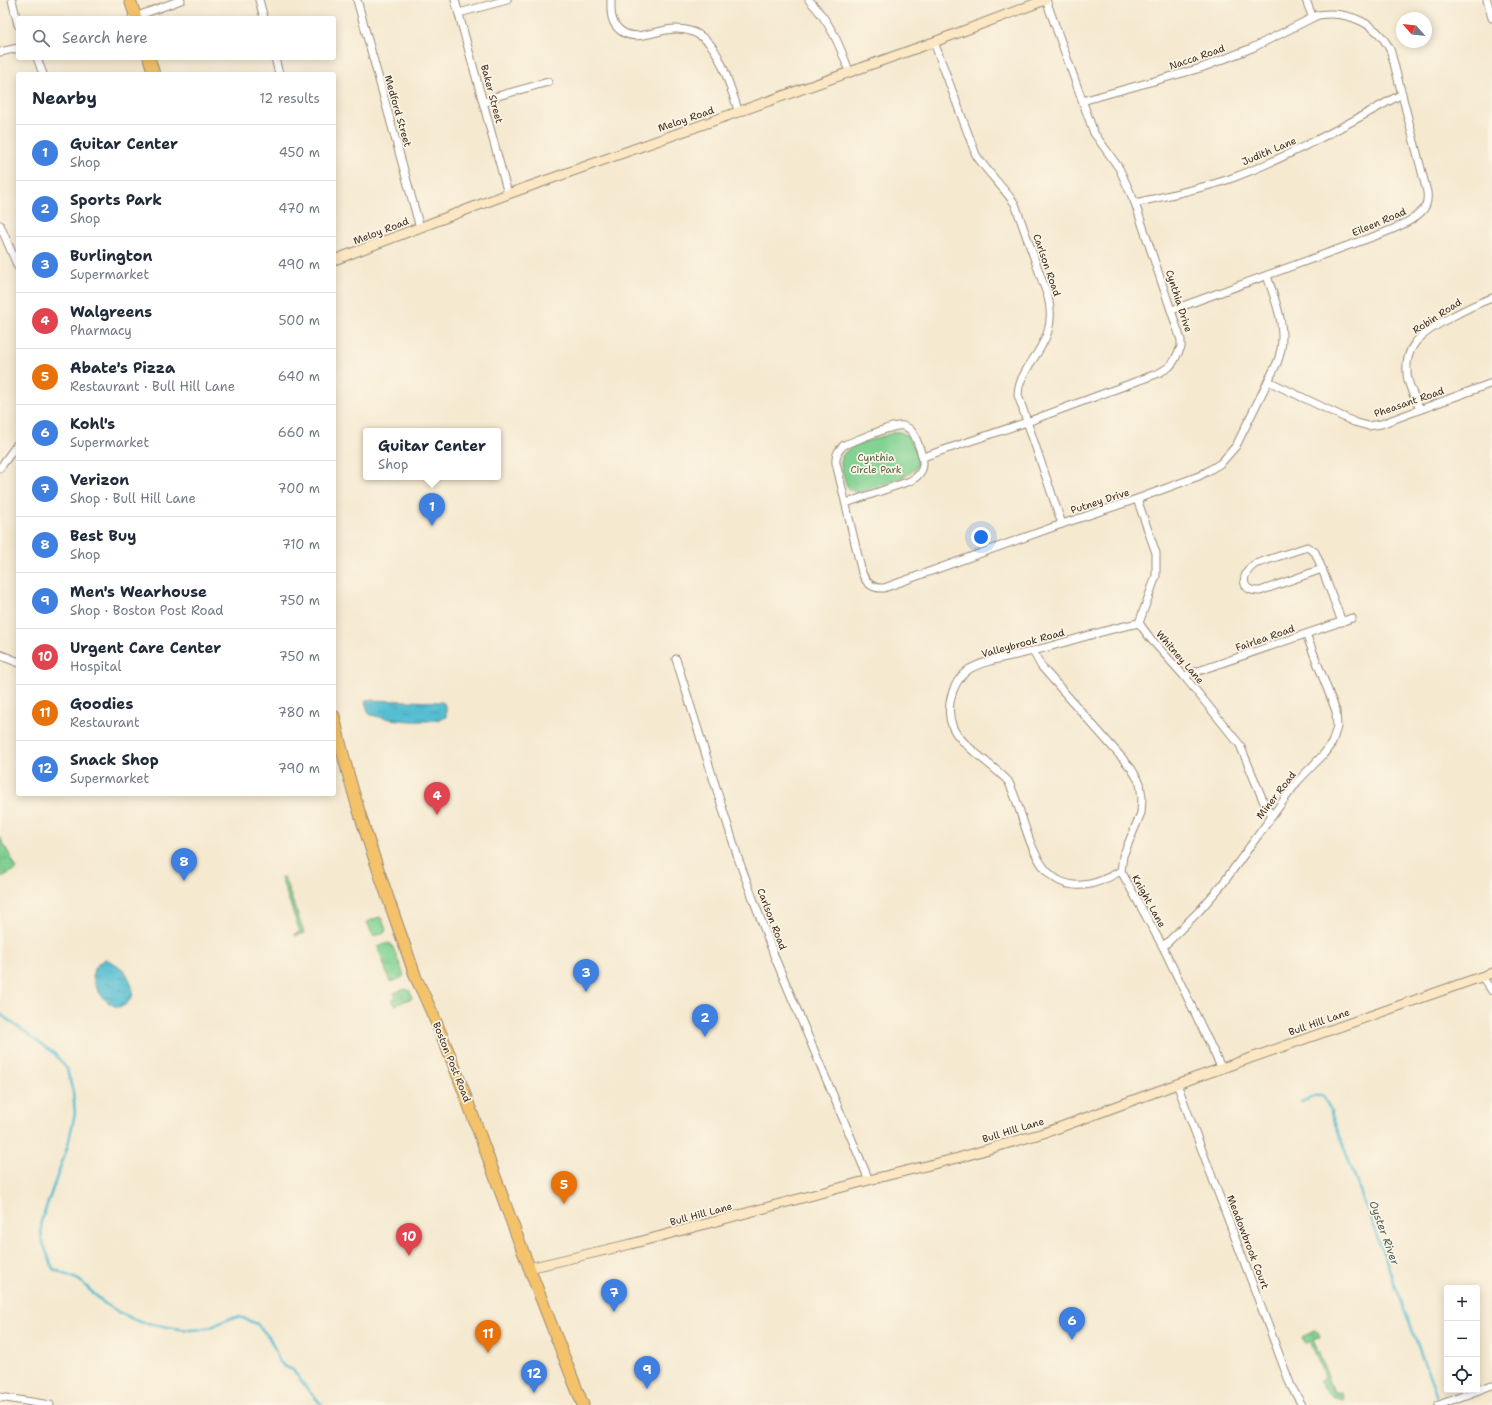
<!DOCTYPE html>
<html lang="en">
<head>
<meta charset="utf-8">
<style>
	:root { --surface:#fff; --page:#f6f6f7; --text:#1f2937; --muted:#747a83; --line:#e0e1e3; --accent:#d1495b }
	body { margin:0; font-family:"Shantell Sans",sans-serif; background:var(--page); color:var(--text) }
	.controls { position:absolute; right:12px; bottom:12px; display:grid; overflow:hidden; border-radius:4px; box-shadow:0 2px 10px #0003 }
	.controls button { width:36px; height:36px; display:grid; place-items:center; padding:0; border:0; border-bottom:1px solid var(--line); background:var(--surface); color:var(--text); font:20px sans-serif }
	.compass { position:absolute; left:1396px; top:12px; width:36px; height:36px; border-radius:50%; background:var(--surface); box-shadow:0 2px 10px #0003; rotate:297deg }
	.you { position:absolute; left:981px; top:537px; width:14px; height:14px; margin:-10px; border:3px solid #fff; border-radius:50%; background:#1a73e8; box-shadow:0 0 0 6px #1a73e833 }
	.badge { display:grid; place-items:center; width:26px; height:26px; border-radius:50%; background:var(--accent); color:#fff; font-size:13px; font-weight:700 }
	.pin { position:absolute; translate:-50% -33px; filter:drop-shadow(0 1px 2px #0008) }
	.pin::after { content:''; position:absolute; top:21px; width:14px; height:12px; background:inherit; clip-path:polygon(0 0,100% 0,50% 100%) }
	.popup { position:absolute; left:363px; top:428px; width:138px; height:52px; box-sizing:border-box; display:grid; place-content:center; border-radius:4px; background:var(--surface); filter:drop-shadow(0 1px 3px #0005); font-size:13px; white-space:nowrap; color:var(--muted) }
	.popup b { font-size:15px; color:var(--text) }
	.popup::after { content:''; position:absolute; left:50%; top:100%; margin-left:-8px; border:8px solid transparent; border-top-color:var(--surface) }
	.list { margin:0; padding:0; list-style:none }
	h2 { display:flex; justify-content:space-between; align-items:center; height:52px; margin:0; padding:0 16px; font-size:17px }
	h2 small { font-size:13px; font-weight:400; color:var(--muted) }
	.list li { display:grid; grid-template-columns:26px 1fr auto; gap:12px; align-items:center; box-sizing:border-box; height:56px; padding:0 16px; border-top:1px solid var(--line) }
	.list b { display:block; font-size:15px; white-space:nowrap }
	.list p { margin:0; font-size:13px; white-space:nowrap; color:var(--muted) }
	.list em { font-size:13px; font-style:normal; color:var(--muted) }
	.icon { flex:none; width:22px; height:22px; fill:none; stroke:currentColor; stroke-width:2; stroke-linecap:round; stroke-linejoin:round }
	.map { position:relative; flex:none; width:1492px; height:1405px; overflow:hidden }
	.search { position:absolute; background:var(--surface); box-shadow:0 2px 10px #0003; left:16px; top:16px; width:320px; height:44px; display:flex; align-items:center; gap:10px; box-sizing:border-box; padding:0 14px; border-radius:4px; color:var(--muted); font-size:15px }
	.panel { position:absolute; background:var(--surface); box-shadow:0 2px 10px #0003; left:16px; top:72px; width:320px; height:724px; border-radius:4px }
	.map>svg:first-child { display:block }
</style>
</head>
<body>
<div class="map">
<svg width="1492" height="1405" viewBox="0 0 1492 1405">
	<defs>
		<pattern id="grass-tufts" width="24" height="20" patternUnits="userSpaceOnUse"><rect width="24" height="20" fill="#81d293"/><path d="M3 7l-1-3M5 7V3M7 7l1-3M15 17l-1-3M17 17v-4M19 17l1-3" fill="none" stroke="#70b47e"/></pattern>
		<pattern id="wetland-marsh" width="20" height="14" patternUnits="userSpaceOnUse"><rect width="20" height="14" fill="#81d293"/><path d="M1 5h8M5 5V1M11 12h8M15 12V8" fill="none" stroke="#70b47e"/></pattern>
		<pattern id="water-ripples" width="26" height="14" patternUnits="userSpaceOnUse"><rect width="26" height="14" fill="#55bdd2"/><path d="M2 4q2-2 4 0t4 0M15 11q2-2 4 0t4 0" fill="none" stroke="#489aaa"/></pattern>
	</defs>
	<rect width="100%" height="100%" fill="#fcf5e5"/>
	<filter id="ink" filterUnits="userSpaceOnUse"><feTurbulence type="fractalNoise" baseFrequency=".025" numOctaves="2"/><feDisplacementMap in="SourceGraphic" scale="8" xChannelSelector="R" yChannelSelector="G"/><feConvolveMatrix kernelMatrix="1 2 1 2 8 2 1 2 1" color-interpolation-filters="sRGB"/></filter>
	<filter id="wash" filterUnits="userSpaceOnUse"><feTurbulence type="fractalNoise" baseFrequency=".012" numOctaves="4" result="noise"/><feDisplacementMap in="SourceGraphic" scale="16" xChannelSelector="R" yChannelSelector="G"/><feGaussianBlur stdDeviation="0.9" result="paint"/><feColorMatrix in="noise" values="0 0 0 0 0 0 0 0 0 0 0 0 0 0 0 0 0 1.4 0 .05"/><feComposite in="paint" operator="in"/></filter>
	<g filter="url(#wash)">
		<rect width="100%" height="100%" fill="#f5e9d0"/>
		<g fill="url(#grass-tufts)" stroke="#5e7e58">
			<polygon points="284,877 304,933 295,936 294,934 300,932 281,878"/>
			<polygon points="379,917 382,919 386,930 384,933 373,936 367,922"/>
			<polygon points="388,943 391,944 392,945 404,975 402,978 390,982 378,947"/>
			<polygon points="405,989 410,991 412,998 395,1005 392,1000 396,999 394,993"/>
			<polygon points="1314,1331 1318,1332 1320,1337 1313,1339 1334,1392 1341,1392 1343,1397 1342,1400 1333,1397 1319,1382 1325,1378 1310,1341 1304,1342 1302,1337"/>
		</g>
		<polygon fill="url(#wetland-marsh)" stroke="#5e7e58" points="0,837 17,869 0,878"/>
		<path fill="#81d293" stroke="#5e7e58" d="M894,432c8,-1 14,3 17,10 3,6 9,17 6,24 -4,11 -44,21 -56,26 -8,1 -14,-3 -16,-11 -2,-7 -6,-17 -3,-24 4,-13 40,-19 52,-25z"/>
		<g fill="url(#water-ripples)" stroke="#487478">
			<path d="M367,700l74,2 3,1 2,6v8c-16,8 -61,3 -77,-3l-4,-12z"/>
			<path d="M106,959c15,8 21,10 26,28 2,5 1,10 -3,14 -2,3 -6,6 -10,6 -14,-1 -30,-25 -25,-38 3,-5 7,-8 12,-10z"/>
		</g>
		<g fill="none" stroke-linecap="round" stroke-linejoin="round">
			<g stroke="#55bdd2" stroke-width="2.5">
				<polyline points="0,1014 55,1054 67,1069 73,1092 75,1113 68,1145 41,1222 42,1240 53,1269 79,1280 104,1303 124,1315 140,1322 180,1329 191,1330 209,1328 231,1318 240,1317 257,1324 269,1337 275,1349 278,1360 284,1366 293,1370 308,1390 322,1405"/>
				<polyline points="1301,1102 1315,1096 1323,1096 1328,1105 1437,1397"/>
			</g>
		</g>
	</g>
	<g filter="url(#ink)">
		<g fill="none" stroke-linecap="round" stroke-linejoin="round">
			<defs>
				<g id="minor">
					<polyline points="12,0 18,25"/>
					<polyline points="259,0 264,18"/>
					<polyline points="357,0 420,228"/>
					<polyline points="455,0 508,194"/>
					<path d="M611,0c0,12 -1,23 10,31 16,12 38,-3 56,-2 11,0 21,4 29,11 16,13 25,52 33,72"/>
					<path d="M809,0c21,22 30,43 40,71"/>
					<polyline points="1306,0 1312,16"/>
					<polyline points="1487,0 1492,18"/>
					<polyline points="459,13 507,0"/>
					<polyline points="132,18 181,0"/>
					<path d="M934,42l42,113c12,18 27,32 39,49l33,93c7,28 -2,44 -18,67 -6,10 -12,19 -12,31l44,129"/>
					<polyline points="0,52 18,48"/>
					<polyline points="37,58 43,74"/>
					<polyline points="275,58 279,74"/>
					<path d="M1082,101l119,-33 51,-20 66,-33c30,-5 61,9 73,37l36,140c1,8 0,15 -6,20 -16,16 -53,26 -74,34 -59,22 -117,43 -175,64"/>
					<polyline points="484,103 498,96 548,82"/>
					<path d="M1135,203c33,-8 68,-14 100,-26 58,-22 112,-53 167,-83"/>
					<polyline points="0,225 18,267"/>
					<polyline points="1268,381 1354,422 1368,426 1381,424 1492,383"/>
					<path d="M1420,409c-5,-11 -13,-25 -13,-37 -1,-11 2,-21 8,-29 12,-16 58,-38 77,-45"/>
					<polyline points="923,457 1027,422 1159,373 1169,367 1174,361 1181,347 1181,340 1135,203 1119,168 1094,133 1046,0"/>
					<polyline points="0,468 18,443"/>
					<polyline points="1137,499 1156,553 1156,576 1139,623 1150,638 1184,676 1240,745 1265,805 1272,816"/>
					<path d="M846,503l64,-22c18,-9 14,-22 8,-37 -3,-8 -6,-16 -15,-18 -11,-2 -47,15 -59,19 -6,5 -9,10 -8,18l26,110c4,10 11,16 22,15l178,-64 75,-25 62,-23 9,-5 13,-8 15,-17 41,-83c12,-30 0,-58 -10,-87"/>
					<path d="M1307,547l8,5 7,17 -62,22c-20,1 -20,-17 -5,-27z"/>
					<polyline points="1322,569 1342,622"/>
					<polyline points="1033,651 1041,666 1131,768 1140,783 1142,798 1141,813 1123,856 1121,871 1163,947 1222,1069"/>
					<polyline points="676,659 738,858 775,958 869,1180"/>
					<polyline points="1184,676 1352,618"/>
					<path d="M1121,871c-10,5 -20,11 -31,13 -60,12 -62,-67 -82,-103 -14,-15 -47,-36 -55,-53 -8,-19 -2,-45 15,-58 17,-11 45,-13 65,-19 35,-9 70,-21 106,-28"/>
					<polyline points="1163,947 1199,911 1221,886 1297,782 1323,755 1332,743 1337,727 1336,711 1306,634"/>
					<polyline points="1482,977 1492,991"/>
					<polyline points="1177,1084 1291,1386 1302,1405"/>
					<polyline points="0,1397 50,1405"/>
					<polyline points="1439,1405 1492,1385"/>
				</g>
				<polyline id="tertiary" points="0,655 18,662"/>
				<g id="secondary">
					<polyline points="334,260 508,194 934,42 1045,0"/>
					<polyline points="529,1268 631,1244 869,1180 958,1158 1050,1131 1177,1084 1492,973"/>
				</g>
				<g id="primary">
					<polyline points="130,0 136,18"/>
					<polyline points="149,58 154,74"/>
					<path d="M334,716c19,90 52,175 82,262 35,72 60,148 88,223 25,68 52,136 79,204"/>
				</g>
			</defs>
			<use href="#minor" stroke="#988a77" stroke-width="9"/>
			<use href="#tertiary" stroke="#988a77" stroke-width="10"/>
			<use href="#secondary" stroke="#988a77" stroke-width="11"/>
			<use href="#primary" stroke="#988a77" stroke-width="13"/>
			<use href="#minor" stroke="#fff" stroke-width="7"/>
			<use href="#tertiary" stroke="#fff" stroke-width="8"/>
			<use href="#secondary" stroke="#fbe7c3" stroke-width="9"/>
			<use href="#primary" stroke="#f4c26a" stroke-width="11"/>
		</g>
	</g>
	<g text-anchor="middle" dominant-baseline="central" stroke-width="3.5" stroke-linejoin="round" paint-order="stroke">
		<g font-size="10" fill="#3b2a1e" stroke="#fcf5e5">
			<text transform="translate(1197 57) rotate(-19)">Nacca Road</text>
			<text transform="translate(492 94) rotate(75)">Baker Street</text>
			<text transform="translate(398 111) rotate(74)">Medford Street</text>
			<text transform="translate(686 119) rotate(-19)">Meloy Road</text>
			<text transform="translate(1269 151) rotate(-23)">Judith Lane</text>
			<text transform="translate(1379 222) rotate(-23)">Eileen Road</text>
			<text transform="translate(381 231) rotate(-21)">Meloy Road</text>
			<text transform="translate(1047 265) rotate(71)">Carlson Road</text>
			<text transform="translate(1179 301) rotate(72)">Cynthia Drive</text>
			<text transform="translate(1437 316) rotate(-33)">Robin Road</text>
			<text transform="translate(1409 402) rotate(-19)">Pheasant Road</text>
			<text transform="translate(1100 501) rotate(-18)">Putney Drive</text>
			<text transform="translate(1265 638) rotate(-19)">Fairlea Road</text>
			<text transform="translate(1023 643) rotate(-15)">Valleybrook Road</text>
			<text transform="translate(1180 657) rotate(49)">Whitney Lane</text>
			<text transform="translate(1276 795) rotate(-52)">Miner Road</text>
			<text transform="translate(1149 901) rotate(61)">Knight Lane</text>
			<text transform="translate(772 919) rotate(69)">Carlson Road</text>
			<text transform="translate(1319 1022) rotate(-19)">Bull Hill Lane</text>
			<text transform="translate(452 1062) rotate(68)">Boston Post Road</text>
			<text transform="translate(1013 1130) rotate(-17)">Bull Hill Lane</text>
			<text transform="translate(701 1214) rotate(-15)">Bull Hill Lane</text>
			<text transform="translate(1248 1242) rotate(69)">Meadowbrook Court</text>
		</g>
		<g font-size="10" fill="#505c41" stroke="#fcf5e5">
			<text x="876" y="457">Cynthia<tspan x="876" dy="12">Circle Park</tspan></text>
		</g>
		<g font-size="11" font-style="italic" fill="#445d5d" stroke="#fcf5e5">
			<text transform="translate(1384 1233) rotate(70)">Oyster River</text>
		</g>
	</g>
</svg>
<div class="controls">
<button>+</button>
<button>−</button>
<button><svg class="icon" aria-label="locate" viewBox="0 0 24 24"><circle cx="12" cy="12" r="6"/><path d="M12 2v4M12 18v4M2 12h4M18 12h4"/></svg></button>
</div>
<svg class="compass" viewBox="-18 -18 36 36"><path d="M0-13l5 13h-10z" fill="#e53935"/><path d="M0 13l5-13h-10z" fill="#747a83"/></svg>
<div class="you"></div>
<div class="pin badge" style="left:432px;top:526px;background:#3f7fe0">1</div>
<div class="popup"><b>Guitar Center</b>Shop</div>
<div class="pin badge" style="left:705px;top:1037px;background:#3f7fe0">2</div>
<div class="pin badge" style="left:586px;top:992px;background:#3f7fe0">3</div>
<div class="pin badge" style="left:437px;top:815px;background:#e0444e">4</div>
<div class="pin badge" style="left:564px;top:1204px;background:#e8710a">5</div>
<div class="pin badge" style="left:1072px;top:1340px;background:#3f7fe0">6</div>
<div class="pin badge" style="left:614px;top:1312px;background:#3f7fe0">7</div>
<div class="pin badge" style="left:184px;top:881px;background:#3f7fe0">8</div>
<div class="pin badge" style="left:647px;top:1389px;background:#3f7fe0">9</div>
<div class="pin badge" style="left:409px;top:1256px;background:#e0444e">10</div>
<div class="pin badge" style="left:488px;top:1353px;background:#e8710a">11</div>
<div class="pin badge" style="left:534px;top:1393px;background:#3f7fe0">12</div>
<div class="search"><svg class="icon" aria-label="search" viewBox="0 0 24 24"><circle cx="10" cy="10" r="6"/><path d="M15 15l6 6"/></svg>Search here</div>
<section class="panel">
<h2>Nearby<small>12 results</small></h2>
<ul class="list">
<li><span class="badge" style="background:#3f7fe0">1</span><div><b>Guitar Center</b><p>Shop</p></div><em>450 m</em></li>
<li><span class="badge" style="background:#3f7fe0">2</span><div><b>Sports Park</b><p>Shop</p></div><em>470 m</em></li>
<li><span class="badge" style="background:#3f7fe0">3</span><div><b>Burlington</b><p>Supermarket</p></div><em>490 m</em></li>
<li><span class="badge" style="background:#e0444e">4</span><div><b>Walgreens</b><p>Pharmacy</p></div><em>500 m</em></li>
<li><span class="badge" style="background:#e8710a">5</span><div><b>Abate's Pizza</b><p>Restaurant · Bull Hill Lane</p></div><em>640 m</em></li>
<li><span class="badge" style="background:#3f7fe0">6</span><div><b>Kohl's</b><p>Supermarket</p></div><em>660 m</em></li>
<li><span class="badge" style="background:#3f7fe0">7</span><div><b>Verizon</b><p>Shop · Bull Hill Lane</p></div><em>700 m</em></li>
<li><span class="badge" style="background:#3f7fe0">8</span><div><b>Best Buy</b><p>Shop</p></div><em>710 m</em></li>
<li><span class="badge" style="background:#3f7fe0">9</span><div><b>Men's Wearhouse</b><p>Shop · Boston Post Road</p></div><em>750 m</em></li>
<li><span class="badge" style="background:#e0444e">10</span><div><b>Urgent Care Center</b><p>Hospital</p></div><em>750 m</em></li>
<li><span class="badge" style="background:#e8710a">11</span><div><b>Goodies</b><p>Restaurant</p></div><em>780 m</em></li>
<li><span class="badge" style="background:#3f7fe0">12</span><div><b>Snack Shop</b><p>Supermarket</p></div><em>790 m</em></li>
</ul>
</section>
</div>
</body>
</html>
